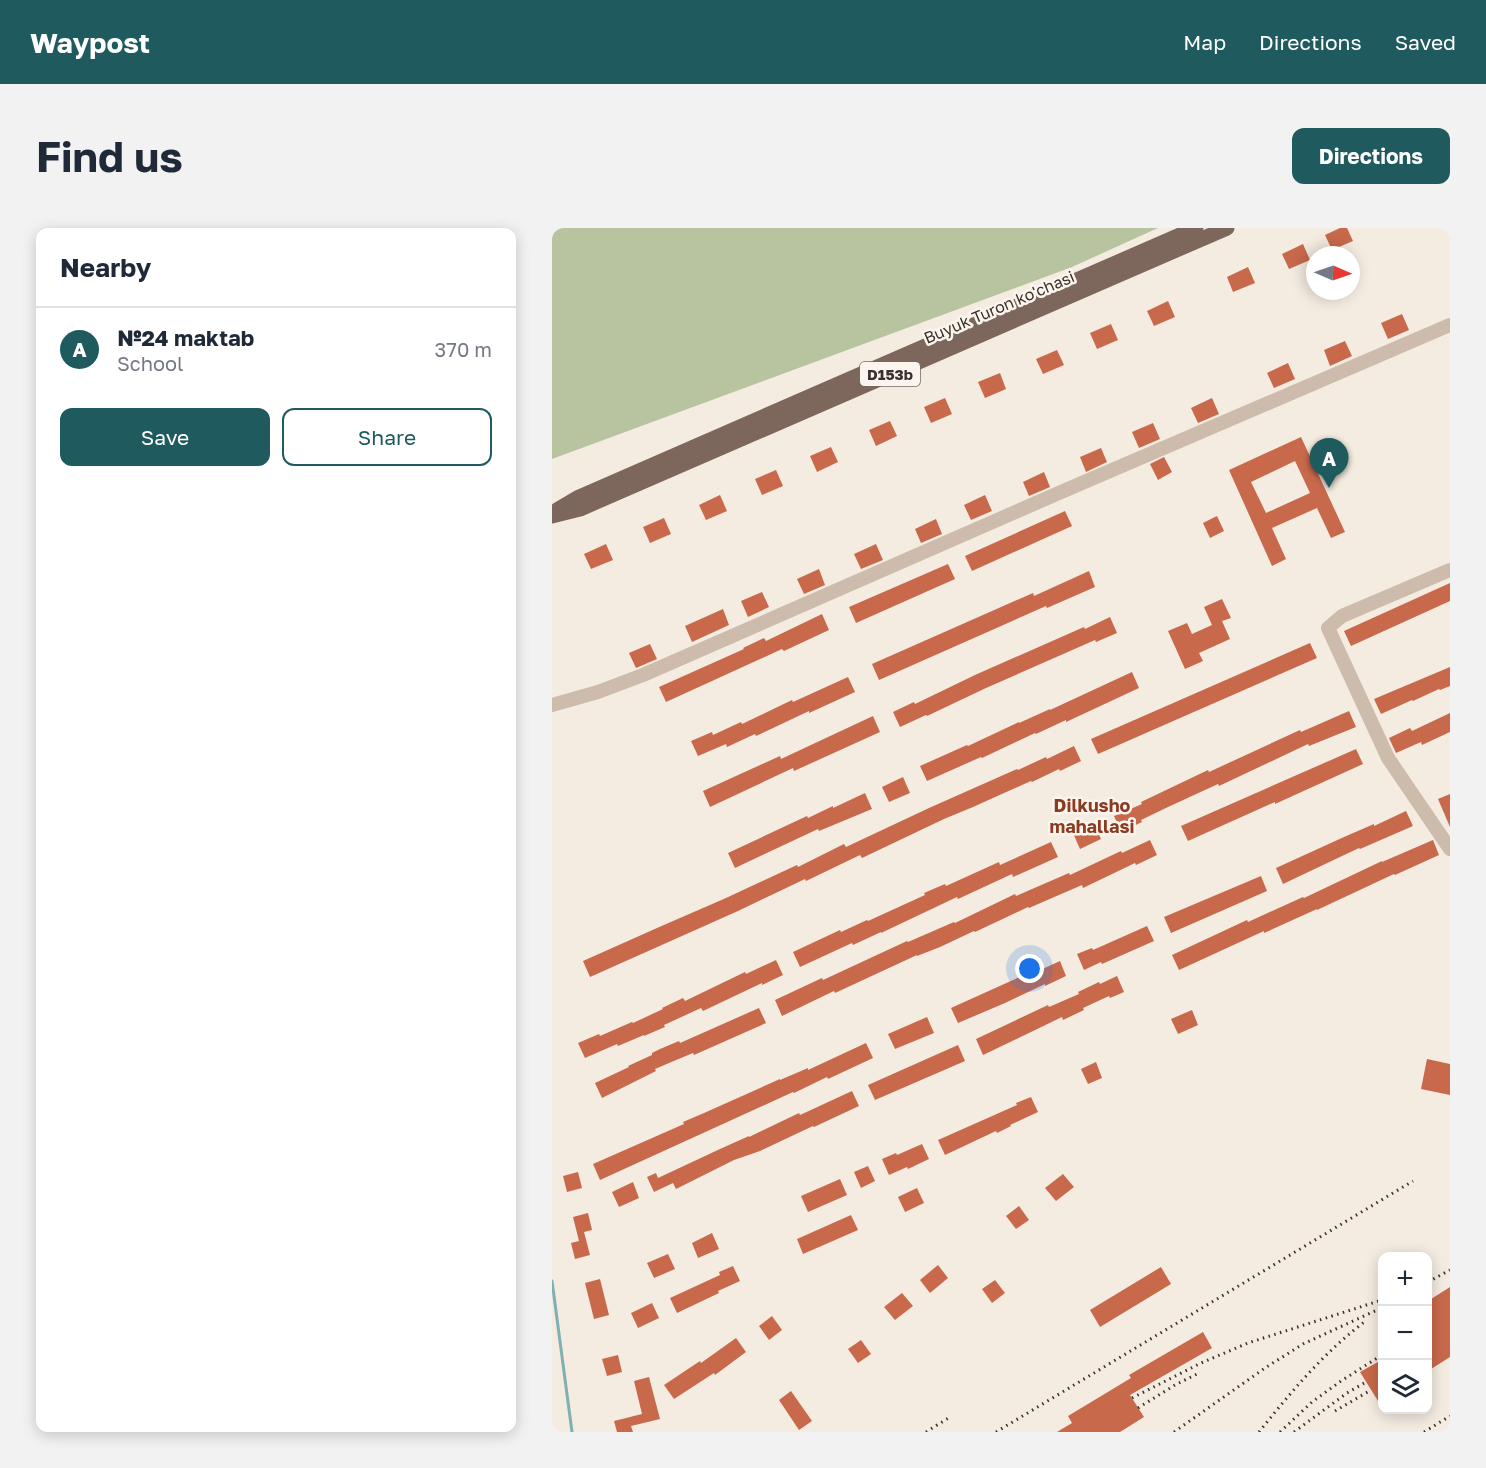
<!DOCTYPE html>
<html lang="en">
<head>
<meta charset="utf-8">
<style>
	:root { --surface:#fff; --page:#f2f2f3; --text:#1f2937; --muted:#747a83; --line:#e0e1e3; --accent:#1f5a5e }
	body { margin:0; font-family:"Golos Text",sans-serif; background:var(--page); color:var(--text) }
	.controls { position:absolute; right:18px; bottom:18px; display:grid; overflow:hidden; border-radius:12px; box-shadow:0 3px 15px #0003 }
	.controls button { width:54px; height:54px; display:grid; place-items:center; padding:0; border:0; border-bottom:2px solid var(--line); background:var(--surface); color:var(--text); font:30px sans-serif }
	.compass { position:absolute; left:754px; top:18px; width:54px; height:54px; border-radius:50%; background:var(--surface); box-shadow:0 3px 15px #0003; rotate:92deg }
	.you { position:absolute; left:478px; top:741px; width:21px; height:21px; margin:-15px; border:4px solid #fff; border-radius:50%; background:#1a73e8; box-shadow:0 0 0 9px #1a73e833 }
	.badge { display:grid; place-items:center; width:39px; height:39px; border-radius:50%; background:var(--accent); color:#fff; font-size:20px; font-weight:700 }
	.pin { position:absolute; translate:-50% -50px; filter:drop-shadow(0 2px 3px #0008) }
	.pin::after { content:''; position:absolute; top:32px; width:21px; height:18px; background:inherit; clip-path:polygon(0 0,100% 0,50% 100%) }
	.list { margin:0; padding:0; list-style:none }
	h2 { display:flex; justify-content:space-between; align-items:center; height:78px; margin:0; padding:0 24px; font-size:26px }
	h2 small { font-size:20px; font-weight:400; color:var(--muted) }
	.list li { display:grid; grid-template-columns:39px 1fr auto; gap:18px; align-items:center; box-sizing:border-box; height:84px; padding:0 24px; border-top:2px solid var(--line) }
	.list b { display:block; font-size:22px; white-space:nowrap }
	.list p { margin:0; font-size:20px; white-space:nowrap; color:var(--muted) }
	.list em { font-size:20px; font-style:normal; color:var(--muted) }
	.actions { display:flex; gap:12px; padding:18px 24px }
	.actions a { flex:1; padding:14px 0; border:2px solid var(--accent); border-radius:12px; text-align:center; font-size:21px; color:var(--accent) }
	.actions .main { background:var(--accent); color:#fff }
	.icon { flex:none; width:33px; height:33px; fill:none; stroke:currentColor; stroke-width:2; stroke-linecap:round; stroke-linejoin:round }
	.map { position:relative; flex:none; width:898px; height:1204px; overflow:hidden; border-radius:12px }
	header { display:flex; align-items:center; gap:36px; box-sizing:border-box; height:84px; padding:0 30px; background:var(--accent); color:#fff }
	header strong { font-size:28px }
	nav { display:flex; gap:33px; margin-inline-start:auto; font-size:21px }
	.intro { display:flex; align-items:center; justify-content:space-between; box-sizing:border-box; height:144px; padding:0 36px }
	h1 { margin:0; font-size:42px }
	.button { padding:15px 27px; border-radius:12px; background:var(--accent); color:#fff; font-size:21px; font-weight:700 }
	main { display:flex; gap:36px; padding:0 36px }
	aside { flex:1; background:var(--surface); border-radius:12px; box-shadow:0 3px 15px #0003 }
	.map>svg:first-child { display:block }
</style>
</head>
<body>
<header>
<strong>Waypost</strong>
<nav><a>Map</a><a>Directions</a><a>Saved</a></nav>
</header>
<div class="intro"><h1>Find us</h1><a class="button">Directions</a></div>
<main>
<aside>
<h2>Nearby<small></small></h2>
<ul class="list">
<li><span class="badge">A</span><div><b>№24 maktab</b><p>School</p></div><em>370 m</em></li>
</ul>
<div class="actions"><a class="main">Save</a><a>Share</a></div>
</aside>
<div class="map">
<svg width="898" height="1204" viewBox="0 0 898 1204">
	<rect width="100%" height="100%" fill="#f4ebe1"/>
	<polygon fill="#b8c4a0" points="0,0 606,0 520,39 0,231"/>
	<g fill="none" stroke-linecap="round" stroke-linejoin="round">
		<polyline stroke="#7fb0b2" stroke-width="3" points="0,1053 20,1204"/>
	</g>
	<g fill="#c8694b" fill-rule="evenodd">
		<polygon points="788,0 795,0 801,13 780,22 773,7"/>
		<polygon points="751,16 758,32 737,41 730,26"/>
		<polygon points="696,39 703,55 681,64 675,49"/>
		<polygon points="616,73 623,89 602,98 595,83"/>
		<polygon points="850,86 857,102 836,111 829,95"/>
		<polygon points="559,96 566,112 545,121 538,105"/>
		<polygon points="793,113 800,128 778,138 772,122"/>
		<polygon points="505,122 512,137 491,146 484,131"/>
		<polygon points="736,135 743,151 722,160 715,145"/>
		<polygon points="448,145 454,161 433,170 426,154"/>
		<polygon points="393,170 400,186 379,195 372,179"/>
		<polygon points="660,170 667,186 646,195 639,180"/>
		<polygon points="338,193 345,208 324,218 317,202"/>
		<polygon points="601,195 608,211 587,220 580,204"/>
		<path d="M749,209l44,95 -14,6 -14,-30 -45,20 14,31 -14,7 -43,-96zM743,233l15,32 -44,20 -15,-31z"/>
		<polygon points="279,219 286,234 265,244 258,228"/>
		<polygon points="549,220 555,234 534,244 528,229"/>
		<polygon points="612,229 620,244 606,252 598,236"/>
		<polygon points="224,242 231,258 210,267 203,251"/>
		<polygon points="492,244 498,259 477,268 471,254"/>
		<polygon points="168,267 175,283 154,292 147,277"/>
		<polygon points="433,267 440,283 419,292 412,277"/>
		<polygon points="513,283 520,298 420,343 413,328"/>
		<polygon points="665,288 672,303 658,310 651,295"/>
		<polygon points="112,290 119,306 98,315 91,299"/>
		<polygon points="384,291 390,306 369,315 363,301"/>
		<polygon points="54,316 61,332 39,341 32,326"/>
		<polygon points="324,316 331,332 309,341 302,326"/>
		<polygon points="396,336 403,351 304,395 297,379"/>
		<polygon points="267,341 273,357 252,366 245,351"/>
		<polygon points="537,343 543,359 495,380 494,378 327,452 320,436 481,365 482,368"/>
		<polygon points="898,355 898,373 799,418 792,403"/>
		<polygon points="210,364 217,379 196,389 189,373"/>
		<polygon points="670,371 679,390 670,393 678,411 647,425 651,433 633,441 616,403 635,395 640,406 660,397 652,379"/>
		<polygon points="171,381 177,397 140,414 133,398"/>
		<polygon points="270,386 277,402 232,423 230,421 114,474 107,459 192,421 191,420 212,410 214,413"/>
		<polygon points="558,389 565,405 544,414 543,412 434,460 375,488 374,487 348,499 341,484 362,474 363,476 423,447 532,399 533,401"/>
		<polygon points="758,415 765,430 546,526 539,511"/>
		<polygon points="98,416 105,431 84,440 77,425"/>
		<polygon points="898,439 898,458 888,462 887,461 861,473 860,472 829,486 822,471"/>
		<polygon points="580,444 587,460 514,494 514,492 484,506 483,505 430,530 429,529 375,553 368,538 415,517 416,518 467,494 467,495 498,481 498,482"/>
		<polygon points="296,449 303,464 257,485 257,483 204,508 203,506 175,519 174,516 146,528 139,513 160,504 161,507 189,494 190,496 240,472 241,474"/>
		<polygon points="797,483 804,499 757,518 756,516 667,558 666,556 616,579 589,592 590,594 569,604 562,588 590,576 589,574 633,553 656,542 657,544 748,502 749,504"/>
		<polygon points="898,485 898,504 870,517 869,514 844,525 837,510 858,500 860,503"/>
		<polygon points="321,488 328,504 242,543 241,540 158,579 151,563 228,528 229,531"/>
		<polygon points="522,518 529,533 508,543 507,541 480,554 479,553 421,579 392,591 310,630 308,627 254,653 253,651 186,683 38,749 31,733 105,700 174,670 245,637 246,639 292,616 294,619 377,580 465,541 466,542 494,529 495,531"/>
		<polygon points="804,521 811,536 723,576 723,574 636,613 629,598"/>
		<polygon points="351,549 358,565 337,574 330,559"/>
		<polygon points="313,565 320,581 267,603 266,601 183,640 176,625 255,588 256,590 281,578 281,580"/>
		<polygon points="898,566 898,599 886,571"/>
		<polygon points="854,583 861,598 808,621 807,620 731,656 724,640 792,609 822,596 822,598"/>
		<polygon points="542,596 549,611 528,621 521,605"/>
		<polygon points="598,612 605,627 584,637 583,635 531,660 530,657 477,680 476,679 423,704 422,703 388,719 365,728 365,727 283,765 282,763 230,788 223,772 270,750 271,752 355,713 356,714 402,694 403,695 463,666 464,668 517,645 518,647 569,623 570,625"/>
		<polygon points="881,612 887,627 843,647 842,646 765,682 765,681 712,705 712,703 627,742 620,727 695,692 696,694 751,669 752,670 830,633 830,634"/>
		<polygon points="499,614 506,629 461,649 460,646 406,671 405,669 329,705 329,704 301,717 300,715 248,739 241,724 288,702 289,704 315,692 316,693 373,667 372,665 393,656 394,658 447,634 448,637"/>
		<polygon points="709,648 715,663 619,705 612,689"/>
		<polygon points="595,698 602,713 550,736 549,734 532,742 525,726 540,720 541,722"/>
		<polygon points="224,732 231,747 210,757 210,755 151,783 149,780 112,797 113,799 92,808 92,807 66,818 65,816 33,830 26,815 47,806 48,808 80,794 81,795 111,781 110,780 131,770 133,773 193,744 194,746"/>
		<polygon points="508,733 514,748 493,758 493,756 453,775 406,795 399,780 483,742 484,744"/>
		<polygon points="565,748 572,764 558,770 557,768 531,780 532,782 511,792 510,789 431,827 424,811 496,777 497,779 527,766 526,764 547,754 548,756"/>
		<polygon points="207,780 214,795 142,827 141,825 117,835 103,841 104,843 50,870 43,855 77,839 76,838 100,827 100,825 108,821 127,813 128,815"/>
		<polygon points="640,782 646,797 626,806 619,791"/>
		<polygon points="375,789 382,805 343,821 336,806"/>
		<polygon points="314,815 321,830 276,851 275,849 242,865 241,864 48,952 41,936 132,896 131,894 152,885 228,851 228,852 256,840 256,842"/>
		<polygon points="406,817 413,833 323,872 316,857"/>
		<polygon points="875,831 898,836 898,867 869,861"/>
		<polygon points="544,834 550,850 536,856 529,841"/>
		<polygon points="300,863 307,878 262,899 261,898 208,923 182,932 124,961 121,955 102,964 95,949 104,945 106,950 168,921 197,908 197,909 247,885 248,887"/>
		<polygon points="479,869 486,884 458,897 459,898 445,905 444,903 393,927 386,912 465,877 464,875"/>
		<polygon points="370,916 377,931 356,941 355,939 337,947 330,931 344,925 345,927"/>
		<polygon points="316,938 323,953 309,960 302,944"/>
		<polygon points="26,944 30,960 15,964 11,948"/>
		<polygon points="511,946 522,959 504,973 493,960"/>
		<polygon points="288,951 295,967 256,984 249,968"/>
		<polygon points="81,954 87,970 67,979 60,964"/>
		<polygon points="365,960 372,975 353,984 346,969"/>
		<polygon points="467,978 477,992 464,1001 454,988"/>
		<polygon points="36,985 40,1002 32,1004 38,1027 23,1031 19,1015 27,1013 21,989"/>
		<polygon points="299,987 306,1002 251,1026 245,1011"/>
		<polygon points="160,1005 167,1021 146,1030 140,1015"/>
		<polygon points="116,1026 123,1041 102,1050 95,1035"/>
		<polygon points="386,1037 396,1050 378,1065 368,1052"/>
		<polygon points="181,1038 188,1053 166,1063 167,1065 125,1085 118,1070 168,1047 167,1044"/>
		<polygon points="609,1039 619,1056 548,1099 538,1082"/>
		<polygon points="48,1051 57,1087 42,1091 33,1055"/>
		<polygon points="443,1052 453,1065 440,1075 430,1061"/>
		<polygon points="898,1059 898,1129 876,1143 876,1073"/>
		<polygon points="350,1065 361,1078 343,1092 332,1079"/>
		<polygon points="100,1075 107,1090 86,1100 79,1085"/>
		<polygon points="220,1088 230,1102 217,1112 207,1098"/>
		<polygon points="651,1104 660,1120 578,1167 592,1189 568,1204 505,1204 520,1195 516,1188 579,1150 577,1147"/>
		<polygon points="184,1110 194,1124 163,1147 162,1145 122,1171 112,1157 148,1133 149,1135"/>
		<polygon points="309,1112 319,1126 306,1135 296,1121"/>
		<polygon points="66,1127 70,1144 55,1148 50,1131"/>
		<polygon points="831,1131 831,1181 808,1144"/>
		<polygon points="97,1149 108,1191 79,1198 81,1204 65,1204 62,1193 90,1186 82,1153"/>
		<polygon points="239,1163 260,1193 247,1202 227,1172"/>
	</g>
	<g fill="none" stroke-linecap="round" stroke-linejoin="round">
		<g stroke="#cdbbac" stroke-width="14">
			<polyline points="898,342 790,388 776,400 836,530 898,621"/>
			<polyline points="0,477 46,464 91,447 516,261 898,97"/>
		</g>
		<g stroke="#7d675c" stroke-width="15">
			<polyline points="5,282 27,269 644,0"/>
			<polyline points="0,288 28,281 675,0"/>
		</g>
		<g stroke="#3b302b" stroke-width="3" stroke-dasharray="1.5 4.5" stroke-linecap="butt">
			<polyline points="876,1054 898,1042"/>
			<polyline points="580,1170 649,1135 696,1115 830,1072"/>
			<polyline points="586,1180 623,1157 647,1145"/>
			<polyline points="783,1183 819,1162"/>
			<polyline points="374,1204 398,1189"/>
			<polyline points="444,1204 861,953"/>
			<polyline points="622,1204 713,1140 751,1116 825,1082"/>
			<path d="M707,1204c32,-40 66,-81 108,-112"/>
			<polyline points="728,1204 760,1174 789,1153 830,1127"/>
			<polyline points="742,1204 795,1165 814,1154"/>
			<polyline points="872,1204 898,1188"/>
		</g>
	</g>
	<g text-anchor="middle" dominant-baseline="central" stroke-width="5" stroke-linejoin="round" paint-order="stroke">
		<rect fill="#fbf5ee" stroke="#756b66" stroke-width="1.5" x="308" y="134" width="60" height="24" rx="4.5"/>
		<g font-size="15" font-weight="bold" fill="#3b302b">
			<text x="338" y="146">D153b</text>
		</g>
		<g font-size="16" fill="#3b302b" stroke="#fbf5ee">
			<text transform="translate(447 79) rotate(-23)">Buyuk Turon ko'chasi</text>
		</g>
		<g font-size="18" font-weight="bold" fill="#8c3b22" stroke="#fbf5ee">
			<text x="540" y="577">Dilkusho<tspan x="540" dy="21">mahallasi</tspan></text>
		</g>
	</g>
</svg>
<div class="controls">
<button>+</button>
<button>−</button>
<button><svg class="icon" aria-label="layers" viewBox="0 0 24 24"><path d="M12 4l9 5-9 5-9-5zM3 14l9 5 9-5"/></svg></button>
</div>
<svg class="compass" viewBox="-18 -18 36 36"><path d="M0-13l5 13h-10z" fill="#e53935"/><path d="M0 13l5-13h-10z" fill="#747a83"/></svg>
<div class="you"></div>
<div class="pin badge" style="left:777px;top:260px">A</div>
</div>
</main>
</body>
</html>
